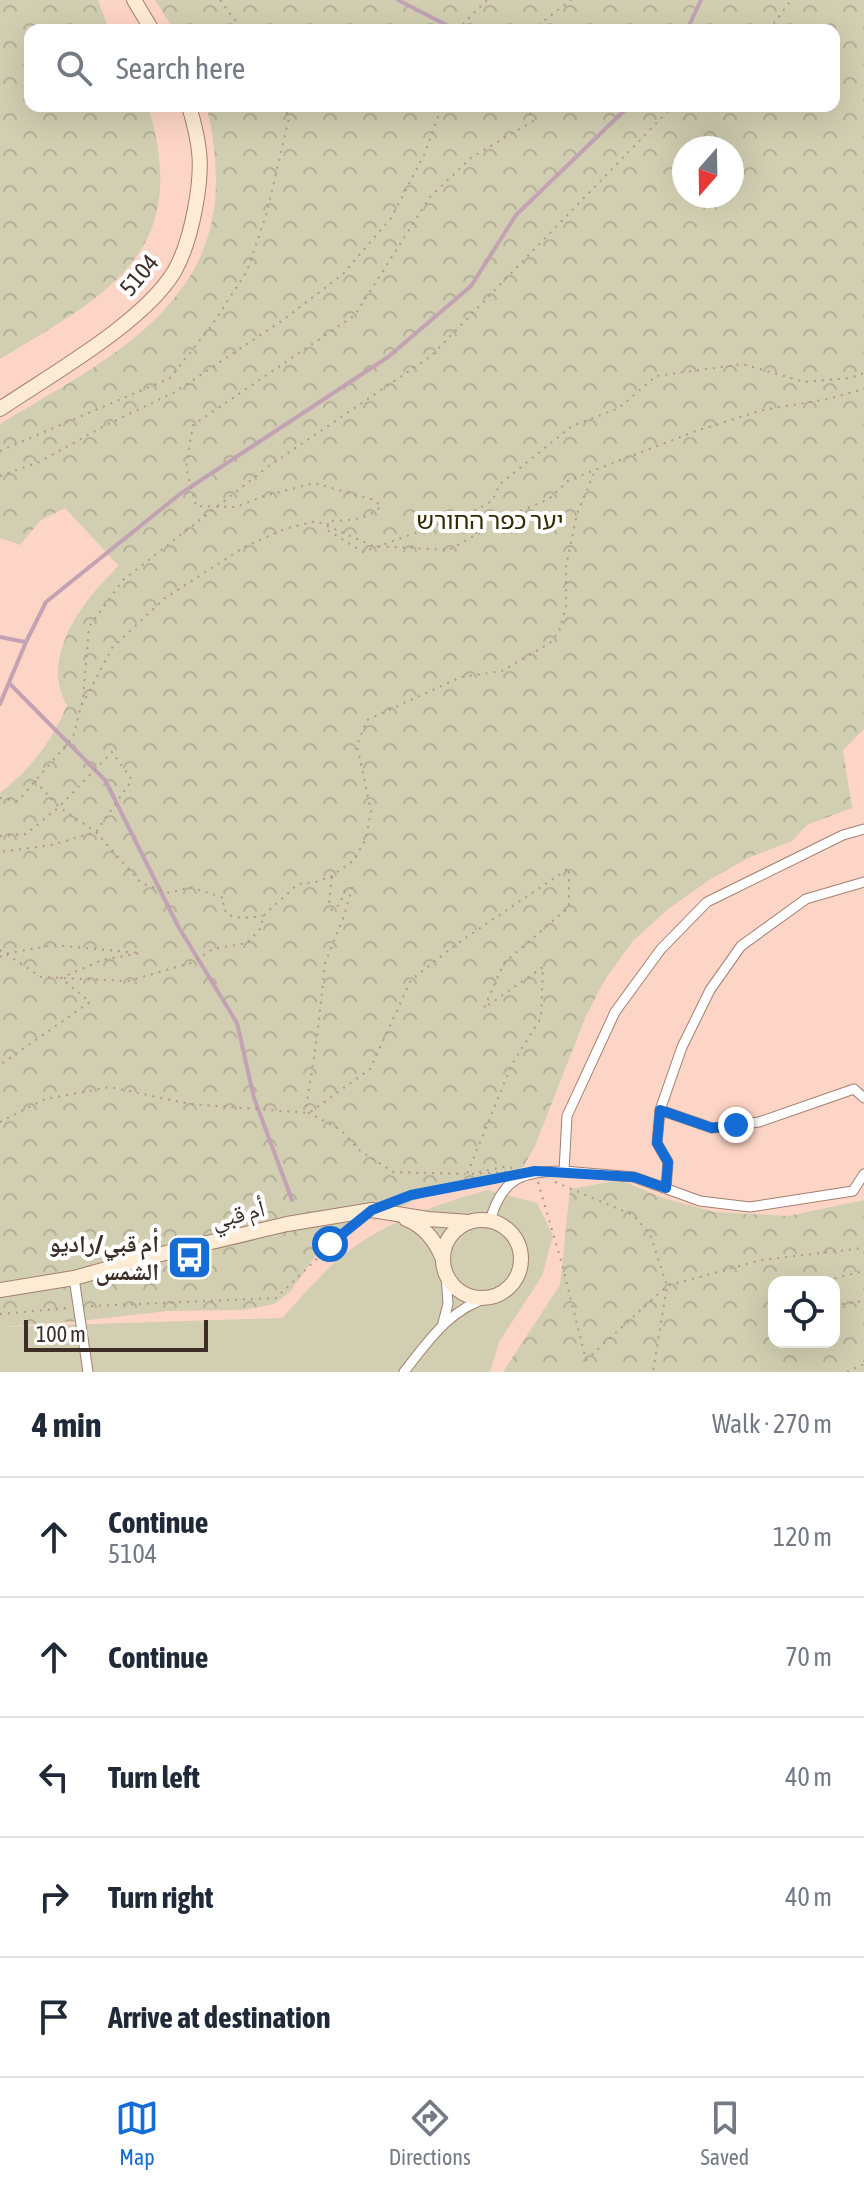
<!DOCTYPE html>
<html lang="en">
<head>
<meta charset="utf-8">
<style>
	:root { --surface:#fff; --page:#f2f2f3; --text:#1f2937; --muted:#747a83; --line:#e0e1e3; --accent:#156cd5 }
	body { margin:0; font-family:"Asap Condensed","Noto Naskh Arabic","Noto Sans Hebrew",sans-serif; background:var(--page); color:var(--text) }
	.controls { position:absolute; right:24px; bottom:24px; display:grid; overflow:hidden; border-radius:16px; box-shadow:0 8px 32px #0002 }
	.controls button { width:72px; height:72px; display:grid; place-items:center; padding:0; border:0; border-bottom:2px solid var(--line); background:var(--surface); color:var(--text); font:40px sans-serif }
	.compass { position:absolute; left:672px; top:136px; width:72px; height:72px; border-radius:50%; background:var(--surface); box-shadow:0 8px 32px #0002; rotate:200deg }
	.scale { position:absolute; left:24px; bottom:20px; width:184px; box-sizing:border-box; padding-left:8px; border:4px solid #3c2d27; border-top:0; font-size:22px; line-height:28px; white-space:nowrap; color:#3c2d27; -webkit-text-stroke:6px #fff; paint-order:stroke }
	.stop { position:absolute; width:24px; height:24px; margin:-18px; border:6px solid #156cd5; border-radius:50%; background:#fff }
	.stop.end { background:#156cd5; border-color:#fff; box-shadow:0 2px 8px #0008 }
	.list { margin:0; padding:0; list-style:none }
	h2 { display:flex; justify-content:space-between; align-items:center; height:104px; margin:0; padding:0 32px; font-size:34px }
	h2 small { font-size:26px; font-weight:400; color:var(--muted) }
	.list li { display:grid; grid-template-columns:52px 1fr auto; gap:24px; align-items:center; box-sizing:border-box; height:120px; padding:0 32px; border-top:2px solid var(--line) }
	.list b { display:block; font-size:30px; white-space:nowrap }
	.list p { margin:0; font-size:26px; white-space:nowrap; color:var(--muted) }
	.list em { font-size:26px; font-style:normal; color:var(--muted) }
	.icon { flex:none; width:44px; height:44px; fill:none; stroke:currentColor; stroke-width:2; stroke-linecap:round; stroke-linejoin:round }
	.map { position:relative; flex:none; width:864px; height:1372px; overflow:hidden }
	.search { position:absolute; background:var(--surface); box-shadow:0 8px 32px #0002; left:24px; right:24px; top:24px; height:88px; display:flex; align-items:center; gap:20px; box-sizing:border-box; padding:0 28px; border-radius:16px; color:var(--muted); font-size:30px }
	.sheet { height:704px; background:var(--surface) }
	nav { display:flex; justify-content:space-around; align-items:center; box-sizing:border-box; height:112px; border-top:2px solid var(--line); background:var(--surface); font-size:22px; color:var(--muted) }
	nav a { display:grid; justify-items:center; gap:4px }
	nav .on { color:var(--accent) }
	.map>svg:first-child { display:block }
</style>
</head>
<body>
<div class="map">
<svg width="864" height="1372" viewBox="0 0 864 1372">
	<defs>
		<pattern id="forest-crowns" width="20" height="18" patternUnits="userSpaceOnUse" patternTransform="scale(2)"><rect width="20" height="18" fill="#d2ceb1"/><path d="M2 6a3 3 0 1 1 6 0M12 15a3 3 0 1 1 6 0" fill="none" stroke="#b5b198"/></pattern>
	</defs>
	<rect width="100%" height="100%" fill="#fdd5c6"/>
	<path fill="#d2ceb1" d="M487,1190l50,13 16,33 -11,40 -43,66 -9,30h-490v-45l282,-9c17,-18 33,-37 51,-54 41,-38 101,-59 154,-74z"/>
	<g fill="url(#forest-crowns)" fill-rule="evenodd">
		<path d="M0,0h98l11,30h-79v76h118c45,147 -39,187 -148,253z"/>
		<path d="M155,0h709v729l-21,21 9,58 -45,17 -15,16 -42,16 -39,22 -43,30 -36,33 -28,39 -19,37 -50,128 -12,21 -21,11 -48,9 -39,13 -41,21 -3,-10 -55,44 -26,37 -16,12 -30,6 -77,1 -87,10 -80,6v-534c32,-26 51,-50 67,-88 -29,-47 18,-108 52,-139l-54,-58 -25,13 -20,24 -20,-7v-114c97,-59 217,-113 216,-245 -1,-24 -3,-50 -10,-73h628v-76h-660zM684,148h48v48h-48z"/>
		<path d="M620,1180l43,18 51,14 74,4 76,-16v172h-361l57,-87 10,-96zM774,1282h60v60h-60z"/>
	</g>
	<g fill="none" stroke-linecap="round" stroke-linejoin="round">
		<g stroke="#c2a2b3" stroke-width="4">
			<polyline points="398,0 456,30"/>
			<polyline points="687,30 701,0"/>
			<polyline points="0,637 25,642"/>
			<polyline points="9,683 105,780 178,926 237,1023 254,1098 292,1200"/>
			<polyline points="0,704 26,642 46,602 180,494 388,357 471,286 516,215 629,106"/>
		</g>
		<defs>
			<g id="street">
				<polyline points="660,1110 682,1047 710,990 741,946 806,899 864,882"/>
				<polyline points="564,1171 634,1177 700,1201 750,1207 853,1191 864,1174"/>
				<polyline points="666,1188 668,1162 657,1143 660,1110 712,1128 759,1122 854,1089 864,1098"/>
				<path d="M490,1221c12,-43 32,-50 74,-50l3,-55 48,-104 46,-63 46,-47 136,-67 21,-6"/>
				<polyline points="74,1278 88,1372"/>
				<polyline points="443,1323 448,1304 446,1274"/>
				<path d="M404,1372c25,-32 46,-64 87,-75"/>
			</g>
			<g id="secondary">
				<polyline points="134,0 152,30"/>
				<path d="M0,409c50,-34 143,-86 174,-137 11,-19 17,-42 21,-63 8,-42 6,-63 -6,-103"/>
				<path d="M406,1219c18,7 29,21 36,38"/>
				<circle cx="482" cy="1259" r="39"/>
				<polyline points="0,1290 74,1278 153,1256 287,1224 372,1210 428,1219 469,1222"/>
			</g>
		</defs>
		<use href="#street" stroke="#a37f71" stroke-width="11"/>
		<use href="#secondary" stroke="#a37f71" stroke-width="16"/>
		<g stroke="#b6978b" stroke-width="2" stroke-dasharray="2 6" stroke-linecap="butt">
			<polyline points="220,0 242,30"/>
			<polyline points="457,30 487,0"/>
			<polyline points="532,30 571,0"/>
			<polyline points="769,30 791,0"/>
			<path d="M526,106l7,15 -61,36 -42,40 -75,118 -162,110 -7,42 10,39 40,1 28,-11 50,-13 60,17 7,6c-13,15 -34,14 -53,15l-1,9 36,22 109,-40 20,-11 8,-17 72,-58 47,-18 37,-32 87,-12 61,18 46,-4 14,-5"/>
			<polyline points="0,451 170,378 212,325 247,271 267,212 289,118 284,106"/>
			<polyline points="0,476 39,462 106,425 175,392 283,320 343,274 391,218 424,155 442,106"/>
			<polyline points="82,705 112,648 165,598 246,546 285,529 316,521 373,546 449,550 513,514 549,499 569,480 696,431 763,410 828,399 864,389"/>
			<polyline points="35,781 59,807 96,832 141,883 170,893 190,887 224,898 223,907 228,915 242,918 263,916"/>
			<polyline points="0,798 18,801 73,737 83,699 89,627 123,580 269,466 431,356 673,106"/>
			<polyline points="0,836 26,834 59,807 112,752 132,780 96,832 51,845 0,852"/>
			<polyline points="332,877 329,901 332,910 340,904 344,892 352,888 344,916 325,963 317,1038 306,1108 309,1113 341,1130 359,1150 393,1172 465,1174"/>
			<polyline points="0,950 41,977 128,981 191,963 213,949 247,943 261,928 263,916 298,884 316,882 332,876 354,860 366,839 371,811 357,745 367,720 461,677 502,671 550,643 559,632 566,606 566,566 577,514 595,471"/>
			<polyline points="0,957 4,954 54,945 140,953 102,960 61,978 90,1002 0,1065"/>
			<polyline points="0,1122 45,1099 110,1087 190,1104 309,1113 370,1069 411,980 458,943 569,868 569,907 504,963 484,1008 543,967 541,1018 512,1064 467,1174 508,1172"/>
			<polyline points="479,1172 503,1167 512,1168"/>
			<polyline points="538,1182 562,1264 586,1360 667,1286 761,1260 864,1248"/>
			<polyline points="555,1182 633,1215 650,1234 667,1286 653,1372"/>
			<polyline points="399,1199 411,1195 502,1177"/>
			<polyline points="819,1282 864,1271"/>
			<polyline points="834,1305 864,1301"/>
			<polyline points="91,1306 276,1298 349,1228"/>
			<polyline points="0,1314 69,1308"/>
			<polyline points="847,1372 864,1364"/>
		</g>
		<use href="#street" stroke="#fff" stroke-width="9"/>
		<use href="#secondary" stroke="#fdebd3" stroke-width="14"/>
	</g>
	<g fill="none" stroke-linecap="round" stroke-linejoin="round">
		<polyline stroke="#156cd5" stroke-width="10" points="330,1244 372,1210 411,1195 535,1171 634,1177 666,1188 668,1162 657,1143 660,1110 712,1128 736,1125"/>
	</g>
	<defs>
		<symbol id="bus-square" viewBox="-11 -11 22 22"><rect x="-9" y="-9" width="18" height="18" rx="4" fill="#156cd5" stroke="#fff"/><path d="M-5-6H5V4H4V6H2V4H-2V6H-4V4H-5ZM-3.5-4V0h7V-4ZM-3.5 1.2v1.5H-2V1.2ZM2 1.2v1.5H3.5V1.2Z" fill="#fff"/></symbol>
	</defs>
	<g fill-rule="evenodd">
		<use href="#bus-square" x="164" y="1232" width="51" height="51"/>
	</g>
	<g text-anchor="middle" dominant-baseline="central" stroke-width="8" stroke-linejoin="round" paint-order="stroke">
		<g font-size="24" fill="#3c2d27" stroke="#fff">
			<text transform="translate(139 275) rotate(-50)">5104</text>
			<text transform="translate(238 1214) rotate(-14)">أم قبي</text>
		</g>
		<g font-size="24" fill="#312b01" stroke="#fff">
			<text x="490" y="520">יער כפר החורש</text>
		</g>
		<g font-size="24" font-weight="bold" fill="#3c2d27" stroke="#fff" text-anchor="end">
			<text x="159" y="1243">أم قبي/راديو<tspan x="159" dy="28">الشمس</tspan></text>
		</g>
	</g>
</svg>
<div class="controls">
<button><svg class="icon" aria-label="locate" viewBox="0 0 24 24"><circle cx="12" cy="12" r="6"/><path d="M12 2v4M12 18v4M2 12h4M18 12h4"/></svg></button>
</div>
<svg class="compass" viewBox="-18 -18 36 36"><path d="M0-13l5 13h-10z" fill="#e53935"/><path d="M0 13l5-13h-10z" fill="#747a83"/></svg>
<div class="scale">100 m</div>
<div class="stop" style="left:330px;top:1244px"></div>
<div class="stop end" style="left:736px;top:1125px"></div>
<div class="search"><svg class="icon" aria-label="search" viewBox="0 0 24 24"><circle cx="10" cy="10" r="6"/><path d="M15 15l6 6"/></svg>Search here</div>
</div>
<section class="sheet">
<h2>4 min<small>Walk · 270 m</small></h2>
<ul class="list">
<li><svg class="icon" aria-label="ahead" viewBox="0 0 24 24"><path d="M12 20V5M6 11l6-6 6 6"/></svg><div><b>Continue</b><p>5104</p></div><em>120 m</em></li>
<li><svg class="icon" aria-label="ahead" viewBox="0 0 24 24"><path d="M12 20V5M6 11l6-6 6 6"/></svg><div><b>Continue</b></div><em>70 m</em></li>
<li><svg class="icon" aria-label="left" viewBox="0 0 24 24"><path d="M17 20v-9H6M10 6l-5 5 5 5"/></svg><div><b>Turn left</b></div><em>40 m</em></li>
<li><svg class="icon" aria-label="right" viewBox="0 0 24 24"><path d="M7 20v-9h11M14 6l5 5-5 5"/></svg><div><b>Turn right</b></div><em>40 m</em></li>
<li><svg class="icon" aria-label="arrive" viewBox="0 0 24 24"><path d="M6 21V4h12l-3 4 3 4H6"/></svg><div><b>Arrive at destination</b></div></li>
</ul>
</section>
<nav>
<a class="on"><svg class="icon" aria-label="map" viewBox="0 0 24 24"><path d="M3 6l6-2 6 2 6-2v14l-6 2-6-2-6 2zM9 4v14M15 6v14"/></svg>Map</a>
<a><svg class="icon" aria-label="directions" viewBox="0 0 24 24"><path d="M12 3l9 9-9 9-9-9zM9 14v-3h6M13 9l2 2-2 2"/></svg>Directions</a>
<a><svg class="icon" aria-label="saved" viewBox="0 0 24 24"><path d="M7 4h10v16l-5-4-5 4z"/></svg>Saved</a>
</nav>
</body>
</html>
